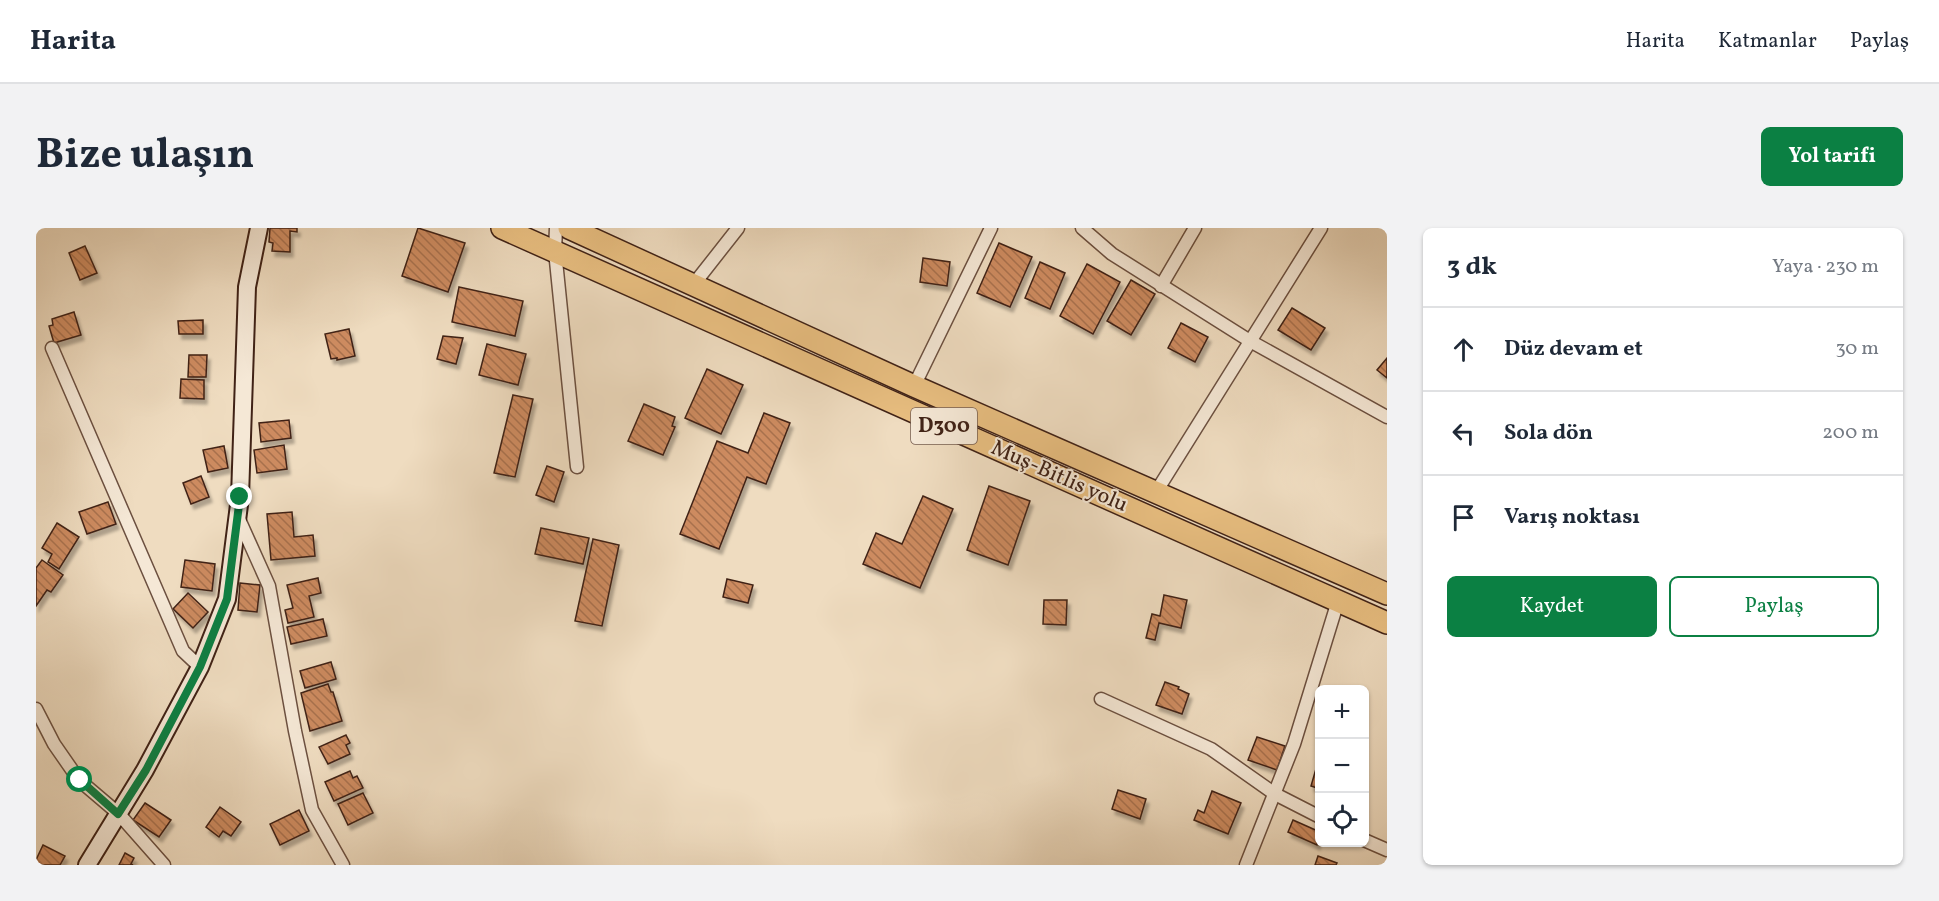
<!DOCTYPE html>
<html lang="tr">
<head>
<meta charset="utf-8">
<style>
	:root { --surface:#fff; --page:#f2f2f3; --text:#1f2937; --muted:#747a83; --line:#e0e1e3; --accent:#0b8043 }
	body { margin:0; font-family:Vollkorn,serif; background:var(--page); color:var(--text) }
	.controls { position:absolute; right:18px; bottom:18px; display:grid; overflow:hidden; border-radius:9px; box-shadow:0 2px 4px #0004 }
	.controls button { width:54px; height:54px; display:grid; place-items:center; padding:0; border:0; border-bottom:2px solid var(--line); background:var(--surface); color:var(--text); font:30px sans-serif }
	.stop { position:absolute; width:18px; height:18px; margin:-14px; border:4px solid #0b8043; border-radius:50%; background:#fff }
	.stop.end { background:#0b8043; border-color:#fff; box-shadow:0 2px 6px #0008 }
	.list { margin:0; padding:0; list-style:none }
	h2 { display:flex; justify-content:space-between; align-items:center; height:78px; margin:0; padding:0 24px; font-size:26px }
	h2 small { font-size:20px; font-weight:400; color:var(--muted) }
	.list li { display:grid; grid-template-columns:39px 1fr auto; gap:18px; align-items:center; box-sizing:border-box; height:84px; padding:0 24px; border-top:2px solid var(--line) }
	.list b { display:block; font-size:22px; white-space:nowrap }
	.list em { font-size:20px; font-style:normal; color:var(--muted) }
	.actions { display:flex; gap:12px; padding:18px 24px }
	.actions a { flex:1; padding:14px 0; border:2px solid var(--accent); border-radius:9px; text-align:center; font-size:21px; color:var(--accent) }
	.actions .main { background:var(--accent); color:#fff }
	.icon { flex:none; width:33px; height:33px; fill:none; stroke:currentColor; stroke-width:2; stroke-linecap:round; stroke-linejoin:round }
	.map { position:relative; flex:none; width:1351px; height:637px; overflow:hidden; border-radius:9px }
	header { display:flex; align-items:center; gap:36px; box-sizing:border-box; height:84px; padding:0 30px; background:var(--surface); border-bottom:2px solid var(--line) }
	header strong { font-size:28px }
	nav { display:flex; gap:33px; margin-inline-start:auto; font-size:21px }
	.intro { display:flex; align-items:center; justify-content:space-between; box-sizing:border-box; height:144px; padding:0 36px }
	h1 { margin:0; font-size:42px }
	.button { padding:15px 27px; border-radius:9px; background:var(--accent); color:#fff; font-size:21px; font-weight:700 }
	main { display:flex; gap:36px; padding:0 36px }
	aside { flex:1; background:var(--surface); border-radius:9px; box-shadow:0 2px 4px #0004 }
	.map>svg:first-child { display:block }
</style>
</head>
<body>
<header>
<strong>Harita</strong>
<nav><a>Harita</a><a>Katmanlar</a><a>Paylaş</a></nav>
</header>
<div class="intro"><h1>Bize ulaşın</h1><a class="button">Yol tarifi</a></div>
<main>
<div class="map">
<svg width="1351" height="637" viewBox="0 0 1351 637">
	<defs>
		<pattern id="building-back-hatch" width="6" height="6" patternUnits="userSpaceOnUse" patternTransform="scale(1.5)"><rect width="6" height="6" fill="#cd8b60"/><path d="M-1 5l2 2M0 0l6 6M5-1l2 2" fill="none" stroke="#a8714e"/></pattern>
		<filter id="shadow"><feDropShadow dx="3" dy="5" stdDeviation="1.5" flood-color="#0004"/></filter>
	</defs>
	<rect width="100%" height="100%" fill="#efdcc0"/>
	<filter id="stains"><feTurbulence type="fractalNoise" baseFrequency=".00333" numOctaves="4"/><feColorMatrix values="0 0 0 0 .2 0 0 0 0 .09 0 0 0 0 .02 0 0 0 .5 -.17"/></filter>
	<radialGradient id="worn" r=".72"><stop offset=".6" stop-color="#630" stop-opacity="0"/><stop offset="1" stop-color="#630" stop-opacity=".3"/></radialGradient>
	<g fill="url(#building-back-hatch)" stroke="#402216" stroke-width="1.5" filter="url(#shadow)">
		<polygon points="234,0 261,0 261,4 254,3 254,24 236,23 237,15 233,14"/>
		<polygon points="382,0 429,15 412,64 366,48"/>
		<polygon points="963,15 996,29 974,79 941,65"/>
		<polygon points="49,18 61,45 44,52 33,25"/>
		<polygon points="887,30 914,34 911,58 884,54"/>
		<polygon points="1004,34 1029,45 1014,81 989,70"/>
		<polygon points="1051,36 1084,54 1057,106 1024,88"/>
		<polygon points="1095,52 1119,66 1095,107 1071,93"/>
		<polygon points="423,59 487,73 479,108 416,94"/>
		<polygon points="1256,80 1289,100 1275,122 1242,102"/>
		<polygon points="38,84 45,107 18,115 13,98 17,97 16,91"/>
		<polygon points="167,92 167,106 143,106 142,93"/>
		<polygon points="1145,95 1172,109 1159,134 1132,120"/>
		<polygon points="313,101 319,128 301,132 301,130 295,131 289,106"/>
		<polygon points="407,108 427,110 420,136 401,131"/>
		<polygon points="451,116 490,126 482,157 443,147"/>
		<polygon points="153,127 171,127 170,149 152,149"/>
		<polygon points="1351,130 1351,150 1341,142"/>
		<polygon points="671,141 707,157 685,206 649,190"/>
		<polygon points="145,151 168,152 168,171 144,170"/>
		<polygon points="477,167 497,171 479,249 458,245"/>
		<polygon points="608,176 639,189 636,198 639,199 627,227 592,213"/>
		<polygon points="728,185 754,195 730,256 711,249 683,321 644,306 681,213 712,225"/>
		<polygon points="253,192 255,210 225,214 223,195"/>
		<polygon points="248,217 251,241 221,245 218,222"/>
		<polygon points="188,218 192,240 172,244 167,222"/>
		<polygon points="511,238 528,244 518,274 500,267"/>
		<polygon points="165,248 173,269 155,276 147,255"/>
		<polygon points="953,258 994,273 972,337 931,322"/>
		<polygon points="887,268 917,281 884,360 827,336 840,305 866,316"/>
		<polygon points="72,274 80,296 51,306 43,284"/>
		<polygon points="256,284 258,309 277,307 279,328 235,332 231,286"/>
		<polygon points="21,295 43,309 23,341 12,334 16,326 6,320"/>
		<polygon points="505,300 553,310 547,336 499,326"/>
		<polygon points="557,311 583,317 566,398 539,393"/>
		<polygon points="6,332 27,347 15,364 11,362 0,378 0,340"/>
		<polygon points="149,332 179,336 176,363 145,359"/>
		<polygon points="282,350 285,365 273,368 278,389 252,395 249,382 257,380 251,357"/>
		<polygon points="691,351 717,357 712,375 687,369"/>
		<polygon points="204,355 224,357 221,384 202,382"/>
		<polygon points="152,365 172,384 157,400 137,381"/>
		<polygon points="1128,367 1151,372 1145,400 1123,395 1119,412 1110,410 1116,386 1124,388"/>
		<polygon points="1008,372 1031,372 1030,397 1007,396"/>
		<polygon points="287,391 291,408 255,416 251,399"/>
		<polygon points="295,434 300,451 269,460 264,443"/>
		<polygon points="1129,454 1143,459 1142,461 1153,466 1146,486 1120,477"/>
		<polygon points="292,456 295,464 297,464 306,493 274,503 265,465"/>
		<polygon points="310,507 314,515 310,517 314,526 292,536 283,519"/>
		<polygon points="1221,509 1249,518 1241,542 1212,532"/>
		<polygon points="1284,527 1284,561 1275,558"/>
		<polygon points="314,543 317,550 321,548 327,560 298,573 289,554"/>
		<polygon points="1082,562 1110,571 1104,591 1076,581"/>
		<polygon points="1176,563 1205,575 1192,606 1158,592 1162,582 1168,585"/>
		<polygon points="327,565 337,585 312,597 302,576"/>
		<polygon points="109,575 135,592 123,609 97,592"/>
		<polygon points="184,579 205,594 195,608 187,603 183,609 170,599"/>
		<polygon points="263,582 273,603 244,617 234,596"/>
		<polygon points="1257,592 1284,604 1281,617 1252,604"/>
		<polygon points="7,617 29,628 24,637 0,637 0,632"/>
		<polygon points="89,625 98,630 95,636 97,637 83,637"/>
		<polygon points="1282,628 1301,635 1300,637 1279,637"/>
	</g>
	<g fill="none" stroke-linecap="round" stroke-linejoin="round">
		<defs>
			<g id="street">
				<polyline points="520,0 519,23 541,239"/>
				<polyline points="1046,0 1076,26 1214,113 1351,189"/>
				<polyline points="658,56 702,0"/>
				<polyline points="1125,58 1159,0"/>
				<polyline points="16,120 147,423 164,439"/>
				<polyline points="878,158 955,0"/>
				<polyline points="1120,264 1285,0"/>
				<polyline points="202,289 233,358 259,503 276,582 307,637"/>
				<polyline points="1065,471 1175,521 1239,566 1284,589"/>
				<polyline points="0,481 18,516 43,552 83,586 128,637"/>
				<polyline points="1328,612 1351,622"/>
				<polyline points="1210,637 1258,516 1302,373"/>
			</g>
			<polyline id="secondary" points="51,637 109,542 164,439 191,371 204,269 211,59 223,0"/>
			<g id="highway">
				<polyline points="466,0 1351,395"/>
				<polyline points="533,0 878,158 1351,366"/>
			</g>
		</defs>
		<use href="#street" stroke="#6c5040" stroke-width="15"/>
		<use href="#secondary" stroke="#402216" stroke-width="20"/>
		<use href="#highway" stroke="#402216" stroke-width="24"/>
		<use href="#street" stroke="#f5e8d6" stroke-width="12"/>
		<use href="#secondary" stroke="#f5e8d6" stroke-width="16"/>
		<use href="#highway" stroke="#e8be80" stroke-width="21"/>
	</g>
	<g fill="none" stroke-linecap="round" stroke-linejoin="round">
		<polyline stroke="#0b8043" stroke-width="8" points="44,552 82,586 110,542 164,439 191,371 204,269"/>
	</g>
	<g text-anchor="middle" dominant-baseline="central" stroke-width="4.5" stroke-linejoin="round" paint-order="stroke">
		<rect fill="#f5e8d6" stroke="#765d50" stroke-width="1.5" x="875" y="180" width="66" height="36" rx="4.5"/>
		<g font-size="21" font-weight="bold" fill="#402216">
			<text x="908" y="198">D300</text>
		</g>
		<g font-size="22" fill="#402216" stroke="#f5e8d6">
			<text transform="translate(1023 249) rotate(24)">Muş-Bitlis yolu</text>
		</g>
	</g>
	<rect width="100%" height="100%" filter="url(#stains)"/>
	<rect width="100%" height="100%" fill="url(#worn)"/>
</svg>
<div class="controls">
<button>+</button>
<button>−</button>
<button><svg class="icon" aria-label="locate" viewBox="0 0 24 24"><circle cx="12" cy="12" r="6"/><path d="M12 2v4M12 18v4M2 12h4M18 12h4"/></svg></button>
</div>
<div class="stop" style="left:44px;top:552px"></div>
<div class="stop end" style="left:204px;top:269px"></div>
</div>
<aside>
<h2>3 dk<small>Yaya · 230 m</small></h2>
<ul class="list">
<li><svg class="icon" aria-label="ahead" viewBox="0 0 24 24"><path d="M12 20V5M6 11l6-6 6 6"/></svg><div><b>Düz devam et</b></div><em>30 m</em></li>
<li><svg class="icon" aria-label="left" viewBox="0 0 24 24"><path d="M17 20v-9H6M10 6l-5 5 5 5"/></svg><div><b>Sola dön</b></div><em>200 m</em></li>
<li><svg class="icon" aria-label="arrive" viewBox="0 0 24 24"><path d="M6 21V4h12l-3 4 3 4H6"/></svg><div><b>Varış noktası</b></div></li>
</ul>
<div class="actions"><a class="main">Kaydet</a><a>Paylaş</a></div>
</aside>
</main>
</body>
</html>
